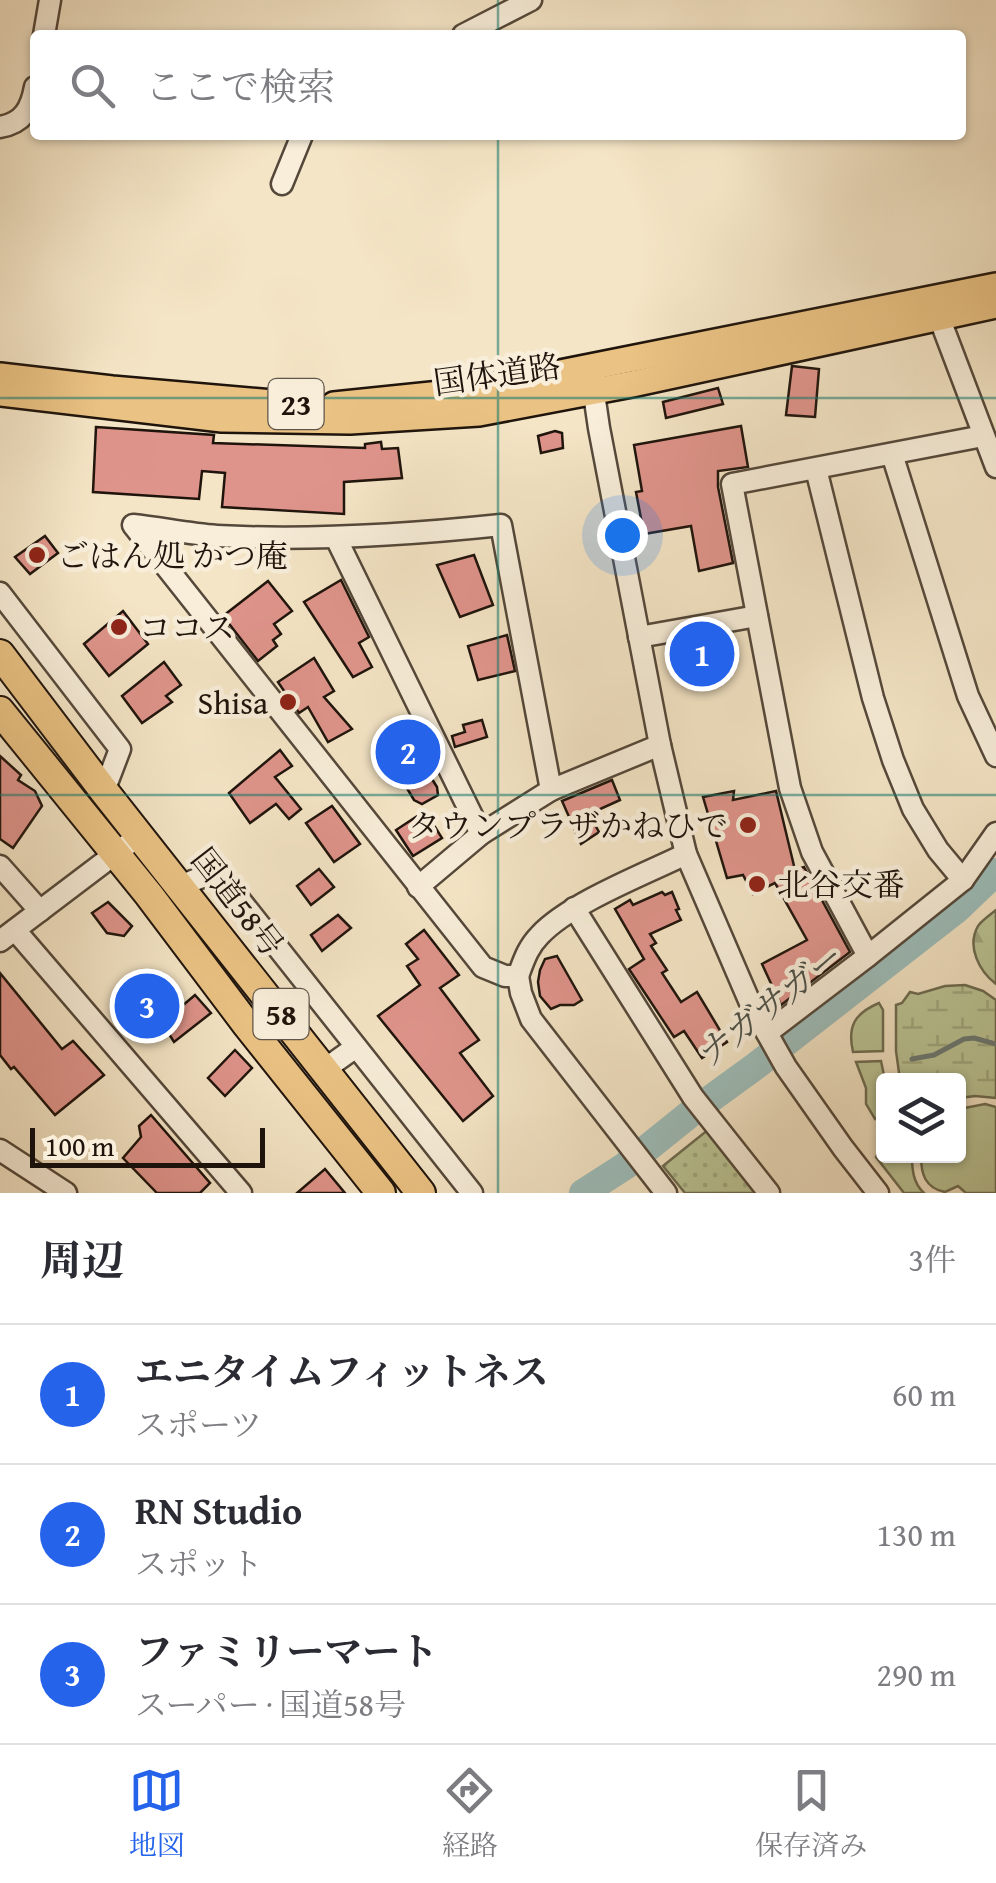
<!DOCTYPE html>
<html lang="ja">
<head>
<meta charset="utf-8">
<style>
	:root { --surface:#fff; --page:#f2f2f3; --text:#2b2b33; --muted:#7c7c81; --line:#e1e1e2; --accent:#2563eb }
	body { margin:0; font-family:"Gentium Book Plus","Noto Serif JP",serif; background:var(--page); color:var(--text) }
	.controls { position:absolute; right:30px; bottom:30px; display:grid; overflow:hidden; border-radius:10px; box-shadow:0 2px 8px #0004 }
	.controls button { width:90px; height:90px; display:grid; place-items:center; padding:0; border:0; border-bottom:2px solid var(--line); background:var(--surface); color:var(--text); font:50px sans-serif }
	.scale { position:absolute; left:30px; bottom:25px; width:235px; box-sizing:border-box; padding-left:10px; border:5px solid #1f140c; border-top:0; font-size:28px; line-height:35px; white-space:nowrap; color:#1f140c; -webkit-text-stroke:8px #f8eeda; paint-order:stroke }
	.you { position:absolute; left:622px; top:535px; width:35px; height:35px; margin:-25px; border:8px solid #fff; border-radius:50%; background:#1a73e8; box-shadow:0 0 0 15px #1a73e833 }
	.badge { display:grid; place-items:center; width:65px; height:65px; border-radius:50%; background:var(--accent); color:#fff; font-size:32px; font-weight:700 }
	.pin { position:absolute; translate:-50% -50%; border:5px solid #fff; box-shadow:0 2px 10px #0006 }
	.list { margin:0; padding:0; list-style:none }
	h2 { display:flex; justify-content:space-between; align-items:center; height:130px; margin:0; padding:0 40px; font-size:42px }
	h2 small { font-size:32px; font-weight:400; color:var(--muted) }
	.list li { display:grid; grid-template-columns:65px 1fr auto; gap:30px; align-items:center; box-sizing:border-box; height:140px; padding:0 40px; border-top:2px solid var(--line) }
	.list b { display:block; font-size:38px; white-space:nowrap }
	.list p { margin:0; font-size:32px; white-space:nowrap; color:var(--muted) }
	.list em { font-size:32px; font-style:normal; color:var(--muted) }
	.icon { flex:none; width:55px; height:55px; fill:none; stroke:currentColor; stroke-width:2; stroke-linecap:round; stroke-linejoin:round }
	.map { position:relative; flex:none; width:996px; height:1193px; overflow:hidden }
	.search { position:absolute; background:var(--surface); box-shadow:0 2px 8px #0004; left:30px; right:30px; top:30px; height:110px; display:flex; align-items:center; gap:25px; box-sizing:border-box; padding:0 35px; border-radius:10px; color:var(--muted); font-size:38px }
	.sheet { height:550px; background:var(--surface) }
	nav { display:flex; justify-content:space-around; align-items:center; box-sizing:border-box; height:140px; border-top:2px solid var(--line); background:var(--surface); font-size:28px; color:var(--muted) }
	nav a { display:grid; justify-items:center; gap:5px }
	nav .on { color:var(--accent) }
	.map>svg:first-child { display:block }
</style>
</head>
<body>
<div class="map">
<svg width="996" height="1193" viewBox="0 0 996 1193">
	<defs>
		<pattern id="forest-firs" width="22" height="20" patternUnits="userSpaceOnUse" patternTransform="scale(2.5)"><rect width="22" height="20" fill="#bbc596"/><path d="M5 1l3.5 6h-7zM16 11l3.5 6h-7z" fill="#a0a880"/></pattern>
		<pattern id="wetland-marsh" width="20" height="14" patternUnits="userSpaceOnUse" patternTransform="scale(2.5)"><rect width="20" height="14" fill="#bbc596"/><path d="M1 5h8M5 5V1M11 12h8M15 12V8" fill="none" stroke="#a0a880"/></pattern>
		<pattern id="park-dots" width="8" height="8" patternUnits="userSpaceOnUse" patternTransform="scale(2.5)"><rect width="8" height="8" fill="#bbc596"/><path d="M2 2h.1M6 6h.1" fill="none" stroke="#a0a880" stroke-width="1.8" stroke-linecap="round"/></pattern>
	</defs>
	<rect width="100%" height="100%" fill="#f4e5c6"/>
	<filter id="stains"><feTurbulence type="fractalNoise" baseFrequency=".002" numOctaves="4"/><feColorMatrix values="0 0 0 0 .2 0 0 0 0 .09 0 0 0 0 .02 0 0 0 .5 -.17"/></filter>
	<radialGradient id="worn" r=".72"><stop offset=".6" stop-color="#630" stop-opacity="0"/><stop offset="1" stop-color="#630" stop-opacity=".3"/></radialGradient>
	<g fill="#bbc596" stroke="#6d6c51" stroke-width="2.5">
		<path d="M879,1003l4,7v41l-30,1c-6,-26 2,-39 26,-49z"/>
		<polygon points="881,1061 885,1080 883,1113 875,1119 866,1104 866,1088 856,1062"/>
		<path d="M985,1104l11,3v86h-30l-8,-7 -13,6c-20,-4 -24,-18 -24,-36h37l1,-47z"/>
		<path d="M883,1143l1,13h28c0,13 1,27 12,37h-20l-28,-36z"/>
	</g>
	<path fill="url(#forest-firs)" stroke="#6d6c51" stroke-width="2.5" d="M996,910v74c-16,-12 -30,-37 -18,-58 3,-5 13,-12 18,-16z"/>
	<polygon fill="url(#wetland-marsh)" stroke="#6d6c51" stroke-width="2.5" points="965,985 983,991 996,1000 996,1098 975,1096 959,1098 958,1080 900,1080 896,1051 896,1005 902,1003 910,992 918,994 945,986"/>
	<polygon fill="url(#park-dots)" stroke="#6d6c51" stroke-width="2.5" points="709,1129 760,1193 685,1193 663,1166"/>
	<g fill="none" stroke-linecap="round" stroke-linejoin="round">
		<polyline stroke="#6b7a75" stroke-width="5" points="912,1059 934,1055 964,1039 974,1038 996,1044"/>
		<polyline stroke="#9dbebb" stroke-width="28" points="583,1193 625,1166 691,1113 757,1065 956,910 996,872"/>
	</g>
	<g fill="#df948b" stroke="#1f140c" stroke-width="2.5">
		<polygon points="792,366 819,369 815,417 786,415"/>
		<polygon points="718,388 723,404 666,418 663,402"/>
		<polygon points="741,426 748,467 718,471 718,487 733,563 699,571 691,526 644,534 636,492 642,491 634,445"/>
		<polygon points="96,427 214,435 213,443 365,448 365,444 381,442 382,449 398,448 402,478 344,482 344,514 222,507 225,473 202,471 199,499 93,492"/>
		<polygon points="555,431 562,433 563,448 541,453 538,436"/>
		<polygon points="45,536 58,553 30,574 15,557"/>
		<polygon points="474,555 493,605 460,617 437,565"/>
		<polygon points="341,580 369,637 359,643 372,667 353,677 304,602"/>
		<polygon points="268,581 292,611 274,624 281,634 273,640 277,646 258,661 223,616"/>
		<polygon points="123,611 148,644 109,676 84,644"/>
		<polygon points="507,635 515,671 478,680 468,646"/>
		<polygon points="724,636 728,666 679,673 675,644"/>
		<polygon points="314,658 334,691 324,697 352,729 328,742 308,707 299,713 278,682"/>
		<polygon points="164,662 181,685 166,696 172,702 142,723 122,696"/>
		<polygon points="482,720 487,737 455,747 452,736 465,732 463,725"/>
		<polygon points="415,731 427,755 420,760 437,787 438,795 422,804 414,800 399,775 401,774 385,750"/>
		<polygon points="280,750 292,766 275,777 301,809 289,819 276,804 250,823 229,793"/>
		<polygon points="0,756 21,775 18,780 35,791 42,806 13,848 0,839"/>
		<polygon points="612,780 620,800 589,814 599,832 581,844 562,801"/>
		<polygon points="734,791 733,800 776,791 795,870 804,867 850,952 781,1005 762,964 807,940 775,883 753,894 743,875 727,878 703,797"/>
		<polygon points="332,806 360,844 334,862 306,823"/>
		<polygon points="425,811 442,838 413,856 396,830"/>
		<polygon points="319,869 334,887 311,905 297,886"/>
		<polygon points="662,892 665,895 672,892 679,909 676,910 681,920 650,934 656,943 651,946 667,970 662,973 681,1002 697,992 727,1042 702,1058 684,1031 674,1037 629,969 644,959 615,909 630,900 633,905"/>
		<polygon points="108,902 132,926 124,936 107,933 92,913"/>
		<polygon points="338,915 351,928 322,951 311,935"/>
		<polygon points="424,930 459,975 440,988 479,1040 460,1053 493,1096 463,1121 378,1016 420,985 407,966 418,959 406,944"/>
		<polygon points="557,956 582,1000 574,1005 560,1005 551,1009 540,996 538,982 540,970 545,959"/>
		<polygon points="0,973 62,1049 73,1041 104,1075 55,1115 14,1067 11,1069 0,1055"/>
		<polygon points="138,976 164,1009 143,1025 118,992"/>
		<polygon points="195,995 211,1013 174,1042 162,1023"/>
		<polygon points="235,1050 252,1068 225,1096 208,1078"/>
		<polygon points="151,1115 210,1183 200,1193 157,1193 123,1158 141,1137 139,1126"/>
		<polygon points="325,1169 345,1193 297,1193"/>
	</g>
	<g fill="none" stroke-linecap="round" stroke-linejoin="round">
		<defs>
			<g id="minor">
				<polyline points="44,35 50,0"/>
				<polyline points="463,35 531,0"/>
				<path d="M0,127c23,-4 31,-18 35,-40"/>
				<polyline points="282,184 302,135"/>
				<polyline points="939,317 996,467"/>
				<polyline points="592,380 599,428 660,745 686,854 751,1005 786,1067 843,1148 878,1193"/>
				<polyline points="892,454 968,696 996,756"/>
				<polyline points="816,469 873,698 893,760 913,809 938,850 963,880"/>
				<polyline points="336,538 481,834"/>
				<polyline points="0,593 120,749 104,791"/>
				<polyline points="639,637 757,616"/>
				<path d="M551,790l-50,-265c-95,10 -189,16 -284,11 -28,-2 -56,-8 -84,-11l350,442 22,9h13l3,17 10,26 135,174"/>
				<polyline points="0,866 40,911"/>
				<polyline points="180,886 217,871 472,1193"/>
				<polyline points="418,887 481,834 551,790 660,745"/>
				<polyline points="574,908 693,1097 769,1193"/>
				<polyline points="15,930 241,1193"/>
				<polyline points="0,941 140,835"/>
				<polyline points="868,956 812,852 790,788 732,484 983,436"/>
				<path d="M518,976c6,-16 10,-29 22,-41 30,-32 105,-61 146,-81"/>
				<polyline points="767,1033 868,956 963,880 996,833"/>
				<polyline points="325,1069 356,1047"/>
				<polyline points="0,1150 66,1193"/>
			</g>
			<g id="major">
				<polyline points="0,376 112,389 284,404"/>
				<polyline points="0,393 222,419 350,421 479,413 632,384 996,305"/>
				<polyline points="334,405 470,391 996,286"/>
			</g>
			<g id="highway">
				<polyline points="0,654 104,791 421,1193"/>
				<polyline points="0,711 149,895 247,1025 381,1193"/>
			</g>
		</defs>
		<use href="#minor" stroke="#54483a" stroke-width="25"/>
		<use href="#major" stroke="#1f140c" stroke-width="30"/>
		<use href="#highway" stroke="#1f140c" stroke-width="32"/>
		<use href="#minor" stroke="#f8eeda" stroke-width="20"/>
		<use href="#major" stroke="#eac283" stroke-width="25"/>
		<use href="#highway" stroke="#eac283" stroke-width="28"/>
	</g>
	<path fill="none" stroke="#0f766e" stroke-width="2.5" stroke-opacity="0.55" d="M498,0v35M498,135v1058M0,398h996M0,795h996"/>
	<g fill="#8f2418" stroke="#f8eeda" stroke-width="4">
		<circle cx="37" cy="555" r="10"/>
		<circle cx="119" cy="627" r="10"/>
		<circle cx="288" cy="702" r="10"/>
		<circle cx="748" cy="825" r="10"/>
		<circle cx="757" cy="884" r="10"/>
	</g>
	<g text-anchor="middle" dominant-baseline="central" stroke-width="9" stroke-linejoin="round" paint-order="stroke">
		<g fill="#f8eeda" stroke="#60554a" stroke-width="2.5">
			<rect x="268.5" y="379" width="55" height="50" rx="8"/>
			<rect x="253.5" y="989" width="55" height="50" rx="8"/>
		</g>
		<g font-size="30" font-weight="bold" fill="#1f140c">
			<text x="296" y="404">23</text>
			<text x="281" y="1014">58</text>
		</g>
		<g font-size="32" fill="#1f140c" stroke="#f8eeda">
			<text transform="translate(497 374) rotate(-8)">国体道路</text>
			<text transform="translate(238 902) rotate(52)">国道58号</text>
		</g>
		<g font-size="32" fill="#1f140c" stroke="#f8eeda" text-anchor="start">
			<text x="57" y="555">ごはん処 かつ庵</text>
			<text x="139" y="627">ココス</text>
			<text x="268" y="702" text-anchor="end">Shisa</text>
			<text x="728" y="825" text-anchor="end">タウンプラザかねひで</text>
			<text x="777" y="884">北谷交番</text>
		</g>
		<g font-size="35" font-style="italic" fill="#4b5049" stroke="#f8eeda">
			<text transform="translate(768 1006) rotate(-38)">ナガサガー</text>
		</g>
	</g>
	<rect width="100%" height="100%" filter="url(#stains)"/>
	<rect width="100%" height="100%" fill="url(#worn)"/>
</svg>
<div class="controls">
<button><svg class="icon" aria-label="layers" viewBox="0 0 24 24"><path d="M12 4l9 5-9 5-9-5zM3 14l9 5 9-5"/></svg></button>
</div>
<div class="scale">100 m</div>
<div class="you"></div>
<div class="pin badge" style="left:702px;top:654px">1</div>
<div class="pin badge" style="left:408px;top:752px">2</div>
<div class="pin badge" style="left:147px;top:1006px">3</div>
<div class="search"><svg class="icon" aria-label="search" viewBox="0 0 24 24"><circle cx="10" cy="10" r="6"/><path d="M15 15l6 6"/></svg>ここで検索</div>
</div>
<section class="sheet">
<h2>周辺<small>3件</small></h2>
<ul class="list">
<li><span class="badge">1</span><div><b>エニタイムフィットネス</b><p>スポーツ</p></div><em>60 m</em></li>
<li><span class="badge">2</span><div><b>RN Studio</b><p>スポット</p></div><em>130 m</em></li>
<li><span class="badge">3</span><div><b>ファミリーマート</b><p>スーパー · 国道58号</p></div><em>290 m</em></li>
</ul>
</section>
<nav>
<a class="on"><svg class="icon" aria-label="map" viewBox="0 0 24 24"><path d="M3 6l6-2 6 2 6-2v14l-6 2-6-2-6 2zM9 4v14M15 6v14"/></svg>地図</a>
<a><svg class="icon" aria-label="directions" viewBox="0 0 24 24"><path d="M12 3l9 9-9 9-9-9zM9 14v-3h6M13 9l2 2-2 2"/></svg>経路</a>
<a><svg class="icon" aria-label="saved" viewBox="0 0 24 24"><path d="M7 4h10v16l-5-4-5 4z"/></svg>保存済み</a>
</nav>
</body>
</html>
